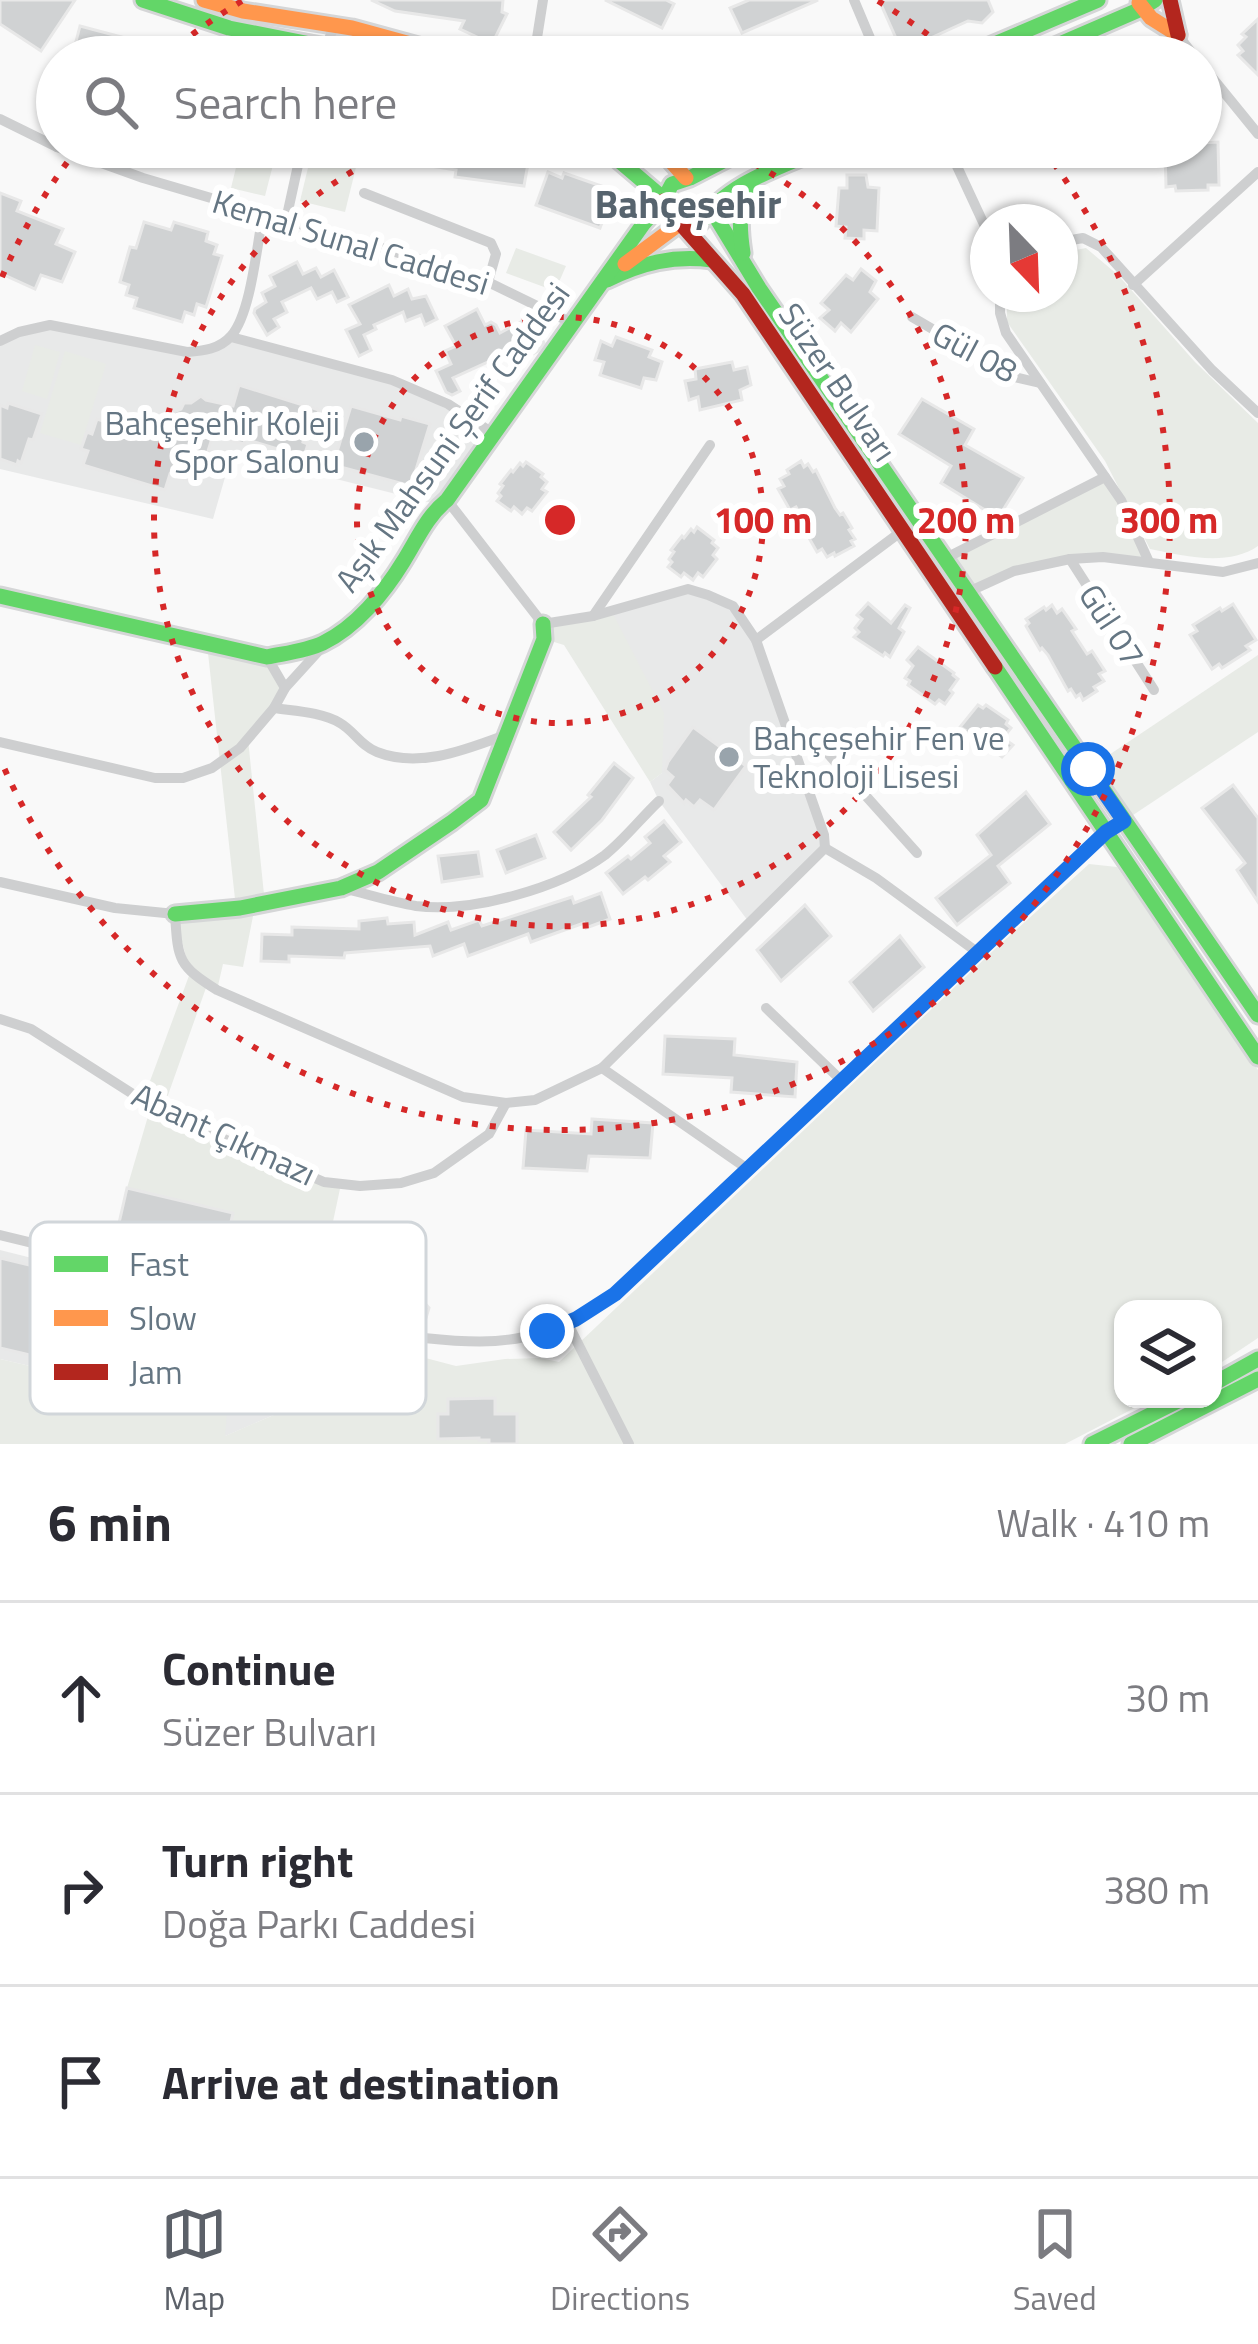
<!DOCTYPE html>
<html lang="en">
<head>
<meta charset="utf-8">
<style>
	:root { --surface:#fff; --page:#f2f2f3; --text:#2b2b33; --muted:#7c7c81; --line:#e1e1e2; --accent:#5c6169 }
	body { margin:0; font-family:"Titillium Web",sans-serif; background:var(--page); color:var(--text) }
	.controls { position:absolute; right:36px; bottom:36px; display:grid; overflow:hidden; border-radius:24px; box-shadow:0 3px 9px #0004 }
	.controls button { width:108px; height:108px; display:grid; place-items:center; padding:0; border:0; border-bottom:3px solid var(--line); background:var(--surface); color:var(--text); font:60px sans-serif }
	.compass { position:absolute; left:970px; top:204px; width:108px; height:108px; border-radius:50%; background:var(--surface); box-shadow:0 3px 9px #0004; rotate:157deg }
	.stop { position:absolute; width:36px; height:36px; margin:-27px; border:9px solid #1a73e8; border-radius:50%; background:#fff }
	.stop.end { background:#1a73e8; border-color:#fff; box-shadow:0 3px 12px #0008 }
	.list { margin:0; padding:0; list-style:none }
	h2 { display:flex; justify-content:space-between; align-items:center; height:156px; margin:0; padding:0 48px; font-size:51px }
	h2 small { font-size:39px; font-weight:400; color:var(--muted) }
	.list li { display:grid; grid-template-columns:78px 1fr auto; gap:36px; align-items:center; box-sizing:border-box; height:192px; padding:0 48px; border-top:3px solid var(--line) }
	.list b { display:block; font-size:45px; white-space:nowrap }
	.list p { margin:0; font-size:39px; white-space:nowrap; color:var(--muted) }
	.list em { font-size:39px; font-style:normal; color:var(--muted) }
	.icon { flex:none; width:66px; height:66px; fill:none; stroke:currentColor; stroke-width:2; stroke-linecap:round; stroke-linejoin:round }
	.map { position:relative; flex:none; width:1258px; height:1444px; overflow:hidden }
	.search { position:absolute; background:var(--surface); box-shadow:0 3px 9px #0004; left:36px; right:36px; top:36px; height:132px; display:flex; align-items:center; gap:30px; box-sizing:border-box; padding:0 42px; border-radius:66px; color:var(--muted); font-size:45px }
	.sheet { height:732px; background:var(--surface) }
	nav { display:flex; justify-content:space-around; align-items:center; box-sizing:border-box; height:168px; border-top:3px solid var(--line); background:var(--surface); font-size:33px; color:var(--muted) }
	nav a { display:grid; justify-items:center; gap:6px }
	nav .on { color:var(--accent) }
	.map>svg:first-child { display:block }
</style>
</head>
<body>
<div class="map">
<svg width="1258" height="1444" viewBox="0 0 1258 1444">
	<rect width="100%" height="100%" fill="#f9f9f9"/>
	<g fill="#e8e9e9">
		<polygon points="50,325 187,352 231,337 392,380 494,434 440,505 232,453 213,519 0,469 0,341"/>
		<polygon points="688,589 708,595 745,621 825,848 748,921 659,801 650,782 662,773 611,610"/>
		<polygon points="0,1250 330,1333 313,1398 223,1437 226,1412 0,1359"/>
	</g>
	<g fill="#e8ebe6">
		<polygon points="155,0 174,0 256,25 372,43 425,57 398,57 244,27"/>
		<polygon points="217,147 242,147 241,153 274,161 265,196 231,188 239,155"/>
		<polygon points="313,147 359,155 345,212 300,201"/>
		<polygon points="516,248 566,266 555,291 506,273"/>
		<path d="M1086,248l32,27 77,87 63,61v123c-30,21 -74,10 -108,3l-45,-88 -98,-139v-28h53v-41z"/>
		<polygon points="35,345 60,352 47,399 22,391"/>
		<polygon points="65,351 106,364 81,445 40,433"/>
		<polygon points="1105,477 1149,562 1103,557 1014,571 968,592 944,559"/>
		<polygon points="611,610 664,713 662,773 650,782 564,645 544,639 543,624"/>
		<polygon points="207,644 267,657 285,688 248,739 265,904 255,906 243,967 223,964 217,990 207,985 162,1112 341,1184 314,1311 216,1287 233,1213 127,1188 151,1106 143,1100 190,973 175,914 236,908"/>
		<polygon points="1258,655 1258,732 1124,821 1088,769"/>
		<polygon points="1089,864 1117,867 1258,1070 1258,1338 1213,1368 1213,1309 1123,1309 1123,1399 1152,1399 1065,1444 0,1444 0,1359 227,1412 225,1436 313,1398 330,1333 456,1366 505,1359 540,1358 559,1362 996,948"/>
	</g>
	<g fill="#d0d2d3" stroke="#e8e8e8" stroke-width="3">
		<polygon points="0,0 75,0 41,51 0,24"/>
		<polygon points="371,0 503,0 502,12 507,14 492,44 460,29 464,21 395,11"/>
		<polygon points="605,0 666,0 674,4 662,28"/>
		<polygon points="749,0 818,0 742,33 730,8"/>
		<polygon points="879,0 988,0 993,12 982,23 968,21 933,37 935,42 904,56"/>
		<polygon points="1258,19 1258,75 1238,55 1243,51 1238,45 1246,37 1242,34"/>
		<polygon points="80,26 133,40 128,57 72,57"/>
		<polygon points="1218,142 1219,185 1208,185 1208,190 1176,191 1175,186 1166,187 1165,147 1201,147 1201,143"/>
		<polygon points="389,147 531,147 524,186 455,177 456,170 387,159"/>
		<polygon points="548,172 562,178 564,173 604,187 597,205 607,209 600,228 536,205"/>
		<polygon points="847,175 866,175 868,187 879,188 877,231 864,230 864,239 845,238 846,227 836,226 839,188 847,188"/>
		<polygon points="0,193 21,201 17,211 63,229 56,244 75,252 62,282 41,275 35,289 0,273"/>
		<polygon points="144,222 171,230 174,222 208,232 206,241 217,245 214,254 222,256 206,307 197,304 194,315 185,312 182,322 134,308 137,298 126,295 129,285 120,282 130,247 136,248"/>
		<polygon points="297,262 303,274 316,268 321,277 334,270 348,297 337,302 332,292 317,299 311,288 282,302 287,312 274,319 279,327 267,335 254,313 255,309 266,302 262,293 275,286 270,276"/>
		<polygon points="861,269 876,281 870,292 878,299 851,332 841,323 835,331 820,318 829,310 821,303 846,275 853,280"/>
		<polygon points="389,285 394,296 408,289 412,299 426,296 437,319 425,325 421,315 406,321 403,312 374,325 376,329 364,335 371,350 359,356 346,330 360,324 349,305"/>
		<polygon points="477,309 485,325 491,322 496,325 500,333 530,317 544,343 538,351 518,362 512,351 453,378 460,391 452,395 446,392 436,371 451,364 445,351 456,346 445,326"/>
		<polygon points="616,337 652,350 649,357 662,362 656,380 644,378 641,388 600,375 604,362 595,360 601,341 612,346"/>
		<polygon points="732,362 734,370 747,367 751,385 740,390 742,400 700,410 698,397 689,400 685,381 696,379 695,369"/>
		<polygon points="239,385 319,410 314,424 309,422 303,442 308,444 304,457 245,439 244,444 213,435 198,483 170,474 165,490 83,465 88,451 81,449 87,432 92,434 97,419 162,440 171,413 181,409 184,403 191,403 201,396 206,400 233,406"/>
		<polygon points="922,399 974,429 965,445 1023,478 998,518 941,483 951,466 899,434"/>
		<polygon points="8,403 42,414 33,440 29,439 21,463 18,461 17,465 0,459 0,405 7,408"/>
		<polygon points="351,406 400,420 401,416 430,424 411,486 333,465"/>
		<polygon points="801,461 804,467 808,464 813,472 816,470 835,508 840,515 843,513 852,528 849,530 855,539 851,541 854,546 835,556 834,553 827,557 822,549 817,552 805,531 809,529 796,507 790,510 778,489 784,486 780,479 789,474 787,470"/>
		<polygon points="526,462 543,474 541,477 547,482 542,489 547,492 532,511 527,508 522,514 514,507 511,511 497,501 501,496 498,493 503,486 500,484 511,470 513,472 520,463 523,466"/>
		<polygon points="697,527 714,540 712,543 718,548 713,555 717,559 703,577 698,573 693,580 684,573 681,577 668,567 672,562 669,559 674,552 671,550 682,536 684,538 691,529 694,532"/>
		<polygon points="868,603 891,623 905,605 910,608 899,628 904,632 890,657 885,653 883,656 854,637 859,632 855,628 862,619 857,615"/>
		<polygon points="1233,604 1256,640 1246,646 1250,650 1222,668 1219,664 1212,669 1190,635 1197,631 1193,625 1220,608 1222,611"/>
		<polygon points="1052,605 1057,613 1062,609 1076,629 1072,631 1087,654 1092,651 1105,671 1099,674 1104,681 1094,687 1097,691 1083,700 1080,694 1076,697 1071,689 1068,691 1048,655 1042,648 1040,650 1026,626 1029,623 1026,619 1044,607 1046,610"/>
		<polygon points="918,647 954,673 953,675 958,679 950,690 953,693 945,704 939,700 935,704 908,685 910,681 905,678 913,666 907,660"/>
		<polygon points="978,705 983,708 986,705 1008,720 1006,724 1011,728 1003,738 1013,745 1002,757 992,749 989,752 962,733 965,730 960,727"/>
		<polygon points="693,727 746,766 714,810 700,800 694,807 686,800 684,803 667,785 673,777 665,770 668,762"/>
		<polygon points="614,763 633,778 602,820 571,850 554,832 591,797 588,795"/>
		<polygon points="1233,785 1258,818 1258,902 1237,870 1245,863 1202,808"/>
		<polygon points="1026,792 1050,824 998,866 1010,883 957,925 936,898 991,855 977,835"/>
		<polygon points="664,821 681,842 664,856 670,862 648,880 645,877 623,894 606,873 628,856 631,859 650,843 645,837"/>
		<polygon points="536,835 545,858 506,873 497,850"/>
		<polygon points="478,852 482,876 442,882 438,856"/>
		<polygon points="601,893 610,919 586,928 584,923 531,942 528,934 468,956 464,944 433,956 430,946 345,953 344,958 289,956 289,962 261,961 262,934 292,935 292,927 359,929 359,921 387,918 388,924 414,922 415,935 448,922 451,930 479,920 482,926 572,897 574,903"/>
		<polygon points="805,905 831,936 781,981 757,950"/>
		<polygon points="900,936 924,967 873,1011 850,982"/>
		<polygon points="665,1036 735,1039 734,1055 797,1062 795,1097 731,1092 732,1078 663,1074"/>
		<polygon points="592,1119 653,1123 650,1158 589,1156 587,1171 523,1168 526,1130 591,1134"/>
		<polygon points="127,1188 233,1213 220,1269 114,1245"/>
		<polygon points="366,1239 429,1308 426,1318 330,1289 331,1285 324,1277"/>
		<polygon points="0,1258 254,1319 234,1403 0,1348"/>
		<polygon points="495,1398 495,1414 517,1414 517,1444 489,1444 489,1440 479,1440 479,1438 438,1439 438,1414 448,1414 448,1399"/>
	</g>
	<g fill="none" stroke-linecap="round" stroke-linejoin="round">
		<defs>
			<g id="fast">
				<polyline points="143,0 229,28 376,57"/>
				<polyline points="964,57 1098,0"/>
				<polyline points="1030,57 1141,9 1155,0"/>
				<polyline points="603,147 664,199"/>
				<polyline points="711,209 759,288 1258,1015"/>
				<path d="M682,225l19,-3c28,-41 82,-55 125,-75"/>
				<path d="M743,253c-4,-26 -5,-47 8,-71"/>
				<path d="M607,280c35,-17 66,-25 105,-20"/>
				<path d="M0,596l267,61c19,-4 39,-6 56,-14 33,-16 61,-50 80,-81 14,-22 23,-45 44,-62l197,-277 19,-22 9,-17 18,-6 60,-31"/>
				<polyline points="995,667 1258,1057"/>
				<polyline points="175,914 240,908 341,888 378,872 452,822 481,800 544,639 543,624"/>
				<polyline points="1213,1384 1258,1359"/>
				<polyline points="1092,1444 1182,1399"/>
				<polyline points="1131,1444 1258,1379"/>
			</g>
			<g id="slow">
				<polyline points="204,0 243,11 352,28 458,57"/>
				<polyline points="1139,3 1151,18 1178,35"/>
				<polyline points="658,147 686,178"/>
				<polyline points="625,264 679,224"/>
			</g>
			<g id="jam">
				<polyline points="1170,0 1178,35"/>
				<polyline points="663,201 671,219 682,225 743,294 995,667"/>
			</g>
		</defs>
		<use href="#fast" stroke="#d5d6d7" stroke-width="21"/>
		<use href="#slow" stroke="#d5d6d7" stroke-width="21"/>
		<use href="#jam" stroke="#d5d6d7" stroke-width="21"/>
		<g stroke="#cecfd0" stroke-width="10">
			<polyline points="854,0 878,57"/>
			<polyline points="1178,35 1195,57"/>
			<polyline points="323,57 334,25"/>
			<polyline points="534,57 543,0"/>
			<polyline points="1201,64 1258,134"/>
			<polyline points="0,119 57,147"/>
			<polyline points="57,147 143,178 436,264 488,282 572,323"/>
			<polyline points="180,147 223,160"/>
			<polyline points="948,147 988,233"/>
			<polyline points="364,193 491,243 496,254 488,282"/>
			<polyline points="286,220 302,147"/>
			<polyline points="1060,242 1083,238 1101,247 1212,370 1258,413"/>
			<polyline points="1133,285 1258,172"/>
			<polyline points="1000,294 1000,313 1006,333 1121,500 1149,562"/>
			<polyline points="912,317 1014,377 1040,383"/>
			<polyline points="231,337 392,380 448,404 494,434"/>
			<path d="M0,341l19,-9 31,-7 137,27c16,-1 33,-3 44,-16 20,-22 26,-92 32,-122"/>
			<polyline points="944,559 1105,477"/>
			<polyline points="1070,559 1154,690"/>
			<polyline points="968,592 1014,571 1070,559 1103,557 1223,572 1258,563"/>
			<polyline points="593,616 710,445"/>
			<polyline points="756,640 902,531"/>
			<polyline points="267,657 285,688"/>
			<path d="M274,708c20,3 48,4 66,15 14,8 21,23 37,29 43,17 90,-3 131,-18"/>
			<polyline points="789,740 822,747 917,853"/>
			<polyline points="0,742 155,778 183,778 212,768 240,748 274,708 285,688 325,644"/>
			<polyline points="825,848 876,878 977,952"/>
			<path d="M0,882l115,26 60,6c3,45 2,51 42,76l246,107 43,6 29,-3 67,-32 223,-220 -1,-13 -68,-195 -23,-34 -25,-11 -20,-6 -95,27 -50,8 -96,-124"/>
			<path d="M342,888c25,6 50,14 74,18 56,7 144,-18 189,-51 19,-15 36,-37 54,-54"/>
			<polyline points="766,1008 843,1082"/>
			<polyline points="0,1019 31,1029 161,1112 324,1182 360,1186 401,1183 434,1173 489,1134 506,1103"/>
			<polyline points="602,1068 749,1170"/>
			<path d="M0,1235l424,103c87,9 116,3 191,-44l491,-462 18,-11"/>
			<polyline points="567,1322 629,1444"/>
		</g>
		<use href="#fast" stroke="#63d668" stroke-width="15"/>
		<use href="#slow" stroke="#ff974d" stroke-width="15"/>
		<use href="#jam" stroke="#b3261e" stroke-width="15"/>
	</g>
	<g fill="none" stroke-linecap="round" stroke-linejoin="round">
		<polyline stroke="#1a73e8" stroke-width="15" points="547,1331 576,1319 615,1294 1106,832 1124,821 1088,769"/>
	</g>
	<g fill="none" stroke="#d62828" stroke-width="6" stroke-dasharray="6 12">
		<circle cx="560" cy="520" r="203"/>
		<path d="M722 148A406 406 0 1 1 398 148"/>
		<path d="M2 277A609 609 0 0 1 77 149M164 57A609 609 0 0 1 242 1M878 1A609 609 0 0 1 956 57M1043 149A609 609 0 1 1 2 763"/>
	</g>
	<g fill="#99a4ac" stroke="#fff" stroke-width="4.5">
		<circle cx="364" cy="442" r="12"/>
		<circle cx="729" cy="757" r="12"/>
	</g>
	<g text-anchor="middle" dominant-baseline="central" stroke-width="12" stroke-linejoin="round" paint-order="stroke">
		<g font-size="33" fill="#657683" stroke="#fff">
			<text transform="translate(351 242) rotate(17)">Kemal Sunal Caddesi</text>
			<text transform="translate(975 352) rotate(28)">Gül 08</text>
			<text transform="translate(838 382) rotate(56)">Süzer Bulvarı</text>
			<text transform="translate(452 437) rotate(-54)">Aşık Mahsuni Şerif Caddesi</text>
			<text transform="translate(1112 625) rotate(57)">Gül 07</text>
			<text transform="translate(224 1134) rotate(25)">Abant Çıkmazı</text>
		</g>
		<g font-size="33" fill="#657683" stroke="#fff" text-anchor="end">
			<text x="340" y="423">Bahçeşehir Koleji<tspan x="340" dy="38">Spor Salonu</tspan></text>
			<text x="753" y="738" text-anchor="start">Bahçeşehir Fen ve<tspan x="753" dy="38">Teknoloji Lisesi</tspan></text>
		</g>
		<g font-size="39" font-weight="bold" fill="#57646e" stroke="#fff">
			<text x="688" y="203">Bahçeşehir</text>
		</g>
	</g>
	<rect x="30" y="1222" width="396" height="192" rx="18" fill="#fff" stroke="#d1d6da" stroke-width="3"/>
	<rect x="54" y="1256" width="54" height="16" fill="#63d668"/>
	<rect x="54" y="1310" width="54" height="16" fill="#ff974d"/>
	<rect x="54" y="1364" width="54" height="16" fill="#b3261e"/>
	<g font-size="33" fill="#657683">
		<text x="129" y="1276">Fast</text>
		<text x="129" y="1330">Slow</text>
		<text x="129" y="1384">Jam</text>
	</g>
	<circle cx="560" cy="520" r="18" fill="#d62828" stroke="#fff" stroke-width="6"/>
	<g font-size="36" text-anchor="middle" font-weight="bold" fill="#d62828" stroke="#fff" stroke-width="12" stroke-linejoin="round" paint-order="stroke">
		<text x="763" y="533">100 m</text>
		<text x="966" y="533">200 m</text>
		<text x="1169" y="533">300 m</text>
	</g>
</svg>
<div class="controls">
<button><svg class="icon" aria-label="layers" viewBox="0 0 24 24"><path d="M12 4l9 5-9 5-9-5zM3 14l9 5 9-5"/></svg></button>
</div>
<svg class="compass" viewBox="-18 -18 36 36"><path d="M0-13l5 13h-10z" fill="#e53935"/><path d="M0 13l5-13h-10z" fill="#7c7c81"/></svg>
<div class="stop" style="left:1088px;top:769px"></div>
<div class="stop end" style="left:547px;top:1331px"></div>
<div class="search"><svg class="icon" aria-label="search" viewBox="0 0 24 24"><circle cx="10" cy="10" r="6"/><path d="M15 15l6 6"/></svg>Search here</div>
</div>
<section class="sheet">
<h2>6 min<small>Walk · 410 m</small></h2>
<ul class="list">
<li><svg class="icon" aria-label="ahead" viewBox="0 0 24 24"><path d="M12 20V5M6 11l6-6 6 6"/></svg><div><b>Continue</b><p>Süzer Bulvarı</p></div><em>30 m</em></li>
<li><svg class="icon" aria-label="right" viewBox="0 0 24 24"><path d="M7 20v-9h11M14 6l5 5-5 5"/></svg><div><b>Turn right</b><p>Doğa Parkı Caddesi</p></div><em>380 m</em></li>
<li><svg class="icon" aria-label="arrive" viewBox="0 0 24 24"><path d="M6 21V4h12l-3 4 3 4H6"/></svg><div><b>Arrive at destination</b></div></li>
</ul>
</section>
<nav>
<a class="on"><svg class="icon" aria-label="map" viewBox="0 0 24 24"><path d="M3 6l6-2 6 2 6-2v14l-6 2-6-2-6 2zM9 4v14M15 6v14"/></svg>Map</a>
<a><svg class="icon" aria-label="directions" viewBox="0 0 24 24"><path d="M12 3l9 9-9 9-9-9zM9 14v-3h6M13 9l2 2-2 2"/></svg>Directions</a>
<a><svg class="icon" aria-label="saved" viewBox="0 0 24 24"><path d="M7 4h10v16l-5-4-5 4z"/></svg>Saved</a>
</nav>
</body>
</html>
